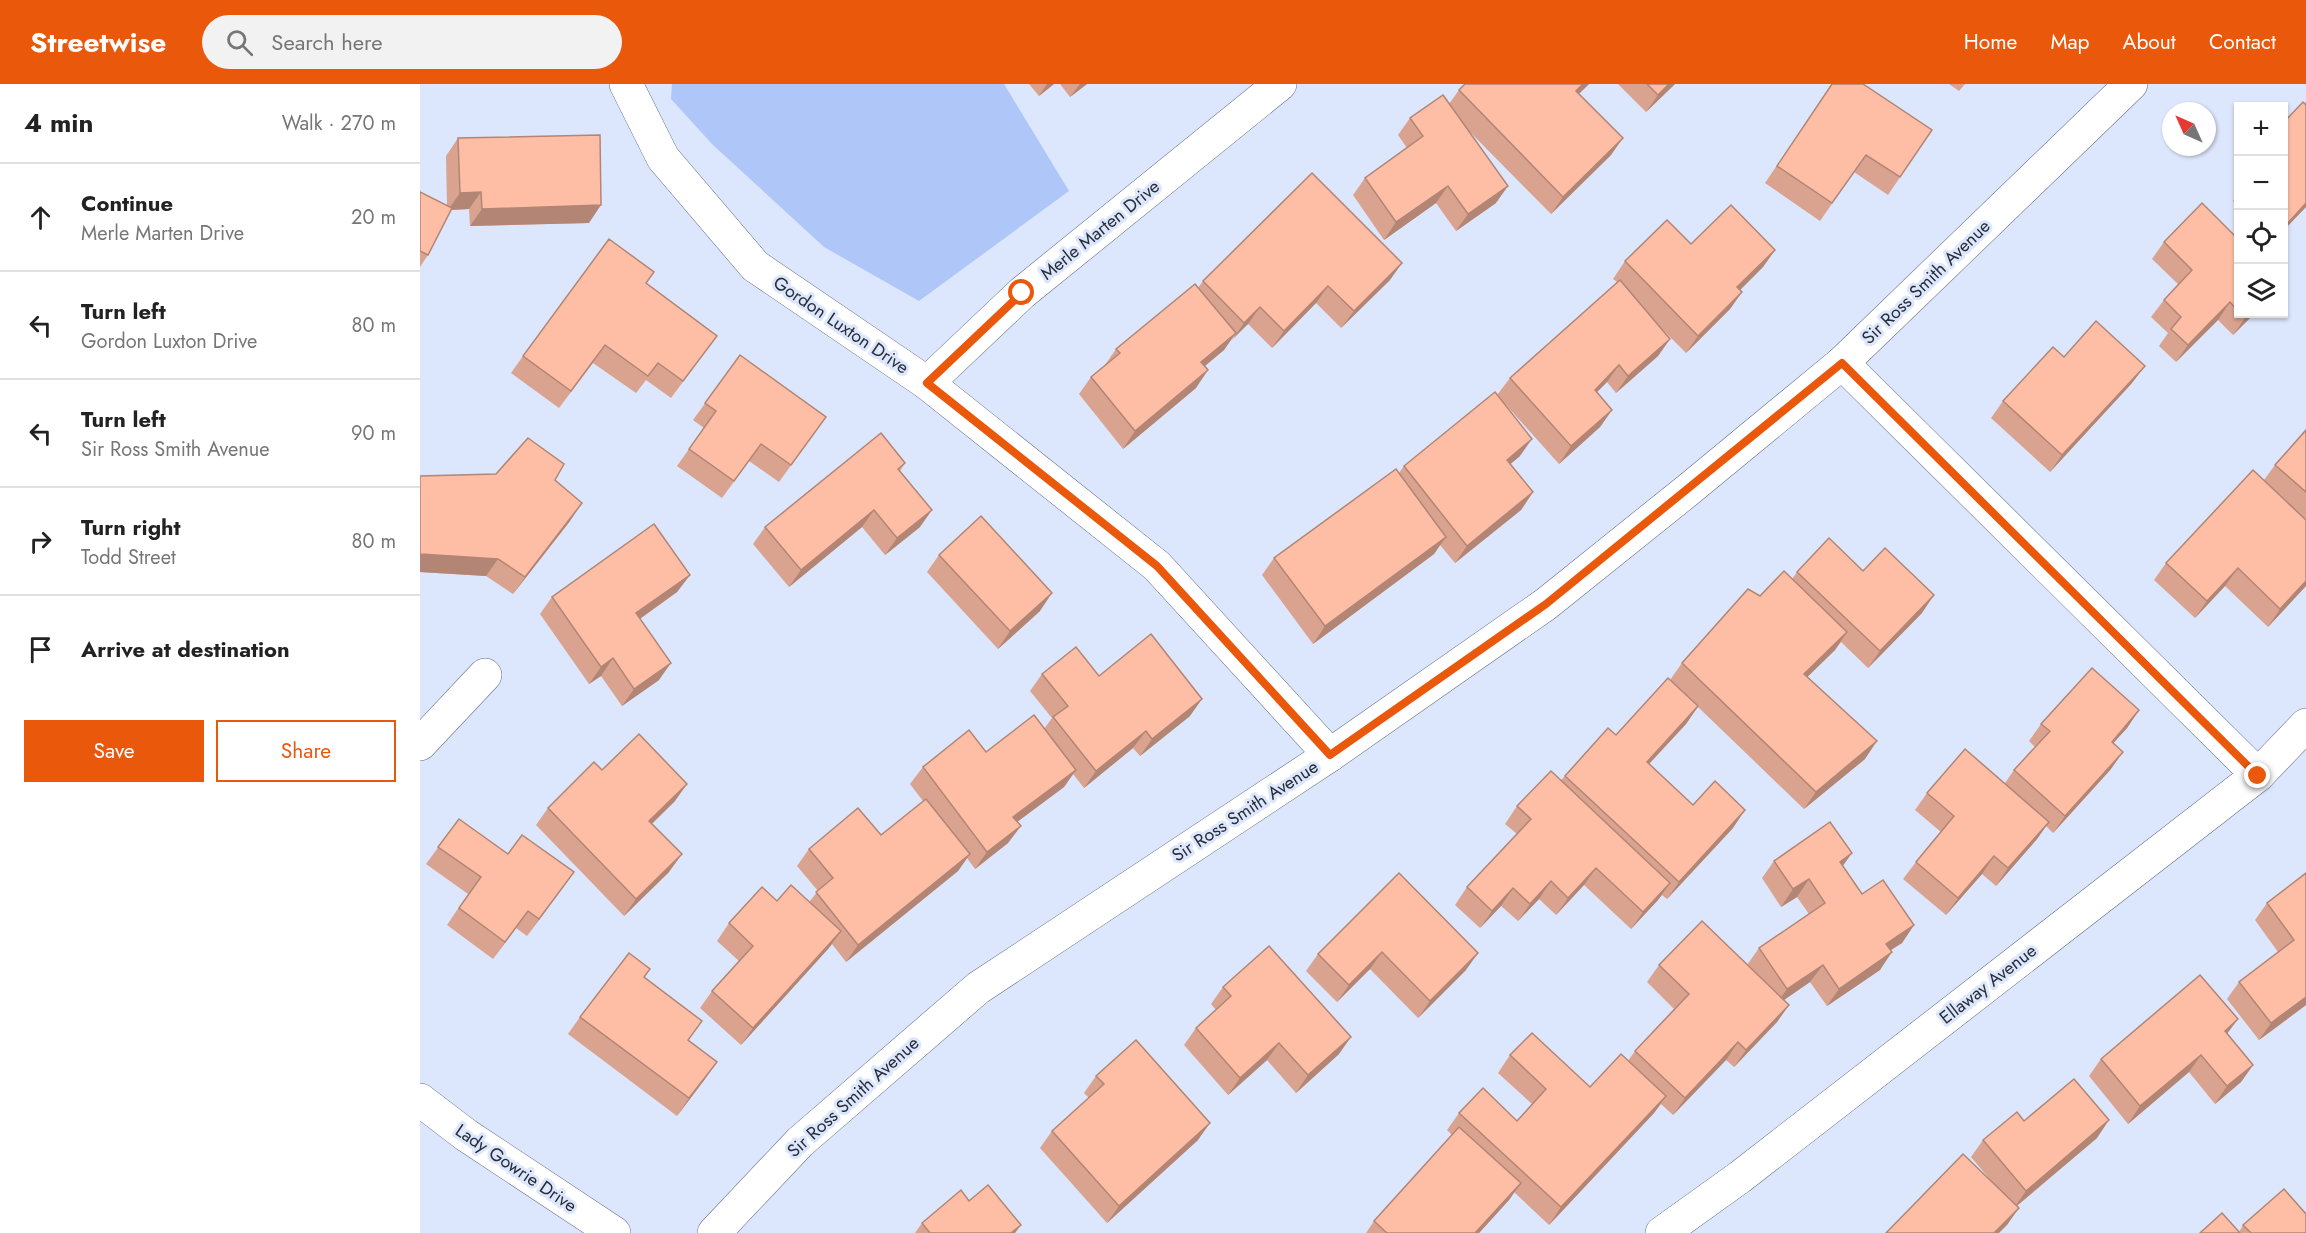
<!DOCTYPE html>
<html lang="en">
<head>
<meta charset="utf-8">
<style>
	:root { --surface:#fff; --page:#f2f2f2; --text:#222; --muted:#767676; --line:#e0e0e0; --accent:#ea580c }
	body { margin:0; font-family:Jost,sans-serif; background:var(--page); color:var(--text) }
	.controls { position:absolute; right:18px; top:18px; display:grid; overflow:hidden; border-radius:0px; box-shadow:0 2px 4px #0004 }
	.controls button { width:54px; height:54px; display:grid; place-items:center; padding:0; border:0; border-bottom:2px solid var(--line); background:var(--surface); color:var(--text); font:30px sans-serif }
	.compass { position:absolute; left:1742px; top:18px; width:54px; height:54px; border-radius:50%; background:var(--surface); box-shadow:0 2px 4px #0004; rotate:315deg }
	.stop { position:absolute; width:18px; height:18px; margin:-14px; border:4px solid #ea580c; border-radius:50%; background:#fff }
	.stop.end { background:#ea580c; border-color:#fff; box-shadow:0 2px 6px #0008 }
	.list { margin:0; padding:0; list-style:none }
	h2 { display:flex; justify-content:space-between; align-items:center; height:78px; margin:0; padding:0 24px; font-size:26px }
	h2 small { font-size:20px; font-weight:400; color:var(--muted) }
	.list li { display:grid; grid-template-columns:39px 1fr auto; gap:18px; align-items:center; box-sizing:border-box; height:108px; padding:0 24px; border-top:2px solid var(--line) }
	.list b { display:block; font-size:22px; white-space:nowrap }
	.list p { margin:0; font-size:20px; white-space:nowrap; color:var(--muted) }
	.list em { font-size:20px; font-style:normal; color:var(--muted) }
	.actions { display:flex; gap:12px; padding:18px 24px }
	.actions a { flex:1; padding:14px 0; border:2px solid var(--accent); border-radius:0px; text-align:center; font-size:21px; color:var(--accent) }
	.actions .main { background:var(--accent); color:#fff }
	.icon { flex:none; width:33px; height:33px; fill:none; stroke:currentColor; stroke-width:2; stroke-linecap:round; stroke-linejoin:round }
	.map { position:relative; flex:none; width:1886px; height:1149px; overflow:hidden }
	header { display:flex; align-items:center; gap:36px; box-sizing:border-box; height:84px; padding:0 30px; background:var(--accent); color:#fff }
	header strong { font-size:28px }
	nav { display:flex; gap:33px; margin-inline-start:auto; font-size:21px }
	.search { width:420px; height:54px; background:var(--page); display:flex; align-items:center; gap:15px; box-sizing:border-box; padding:0 21px; border-radius:33px; color:var(--muted); font-size:22px }
	main { display:flex }
	aside { flex:1; background:var(--surface) }
	.map>svg:first-child { display:block }
</style>
</head>
<body>
<header>
<strong>Streetwise</strong>
<div class="search"><svg class="icon" aria-label="search" viewBox="0 0 24 24"><circle cx="10" cy="10" r="6"/><path d="M15 15l6 6"/></svg>Search here</div>
<nav><a>Home</a><a>Map</a><a>About</a><a>Contact</a></nav>
</header>
<main>
<aside>
<h2>4 min<small>Walk · 270 m</small></h2>
<ul class="list">
<li><svg class="icon" aria-label="ahead" viewBox="0 0 24 24"><path d="M12 20V5M6 11l6-6 6 6"/></svg><div><b>Continue</b><p>Merle Marten Drive</p></div><em>20 m</em></li>
<li><svg class="icon" aria-label="left" viewBox="0 0 24 24"><path d="M17 20v-9H6M10 6l-5 5 5 5"/></svg><div><b>Turn left</b><p>Gordon Luxton Drive</p></div><em>80 m</em></li>
<li><svg class="icon" aria-label="left" viewBox="0 0 24 24"><path d="M17 20v-9H6M10 6l-5 5 5 5"/></svg><div><b>Turn left</b><p>Sir Ross Smith Avenue</p></div><em>90 m</em></li>
<li><svg class="icon" aria-label="right" viewBox="0 0 24 24"><path d="M7 20v-9h11M14 6l5 5-5 5"/></svg><div><b>Turn right</b><p>Todd Street</p></div><em>80 m</em></li>
<li><svg class="icon" aria-label="arrive" viewBox="0 0 24 24"><path d="M6 21V4h12l-3 4 3 4H6"/></svg><div><b>Arrive at destination</b></div></li>
</ul>
<div class="actions"><a class="main">Save</a><a>Share</a></div>
</aside>
<div class="map">
<svg width="1886" height="1149" viewBox="0 0 1886 1149">
	<rect width="100%" height="100%" fill="#dce6fc"/>
	<polygon fill="#afc6f9" points="252,0 584,0 649,107 499,217 404,163 293,61 251,15"/>
	<g fill="none" stroke-linecap="round" stroke-linejoin="round">
		<defs>
			<g id="minor">
				<polyline points="206,0 243,74 335,182 507,299 737,482 910,671"/>
				<polyline points="1422,279 1838,691"/>
				<polyline points="507,299 602,209 860,0"/>
				<polyline points="0,660 65,591"/>
				<polyline points="294,1149 380,1058 558,904 910,671 1126,520 1268,406 1422,279 1711,0"/>
				<polyline points="1242,1149 1320,1093 1838,691 1886,641"/>
			</g>
			<polyline id="secondary" points="0,1016 46,1051 194,1149"/>
		</defs>
		<use href="#minor" stroke="#636e86" stroke-width="34"/>
		<use href="#secondary" stroke="#636e86" stroke-width="34"/>
		<use href="#minor" stroke="#fff" stroke-width="33"/>
		<use href="#secondary" stroke="#fff" stroke-width="33"/>
	</g>
	<g fill="#daa38f">
		<polygon points="609,0 634,0 619,12"/>
		<polygon points="640,0 667,0 650,13"/>
		<polygon points="1045,0 1169,0 1159,10 1191,71 1131,130 1047,45 1076,119 1036,147 1016,119 964,156 933,111 945,94 987,64 978,51 990,34 1029,20 1039,6"/>
		<polygon points="1198,0 1255,0 1226,28"/>
		<polygon points="1412,0 1512,46 1468,111 1434,88 1400,137 1345,99"/>
		<polygon points="1529,0 1545,0 1539,7"/>
		<polygon points="1886,18 1886,123 1863,147 1863,39"/>
		<polygon points="38,54 169,139 50,142 49,125 31,126 8,171 0,183 0,108 27,122 26,72"/>
		<polygon points="1818,110 1818,122 1813,117"/>
		<polygon points="1818,155 1818,230 1834,230 1813,251 1798,236 1756,278 1739,262 1748,249 1731,233 1744,216 1758,200 1732,175 1744,158"/>
		<polygon points="1271,160 1355,166 1343,183 1320,206 1322,208 1310,225 1266,269 1238,241 1250,255 1238,272 1196,309 1187,298 1177,308 1192,326 1180,343 1139,380 1077,311 1090,294 1197,198 1193,195 1205,177"/>
		<polygon points="970,196 921,244 896,219 852,264 828,240 811,255 804,266 785,282 776,304 703,365 659,310 671,293 685,281 696,265 778,204 783,197"/>
		<polygon points="226,199 297,252 251,314 226,296 216,309 173,279 139,324 91,289 103,272"/>
		<polygon points="320,271 406,333 359,398 329,377 302,414 257,382 284,344 273,336"/>
		<polygon points="1644,273 1712,299 1630,388 1571,334 1583,317"/>
		<polygon points="1886,346 1886,502 1848,543 1805,502 1775,534 1734,496 1746,479 1844,396 1855,381"/>
		<polygon points="1100,372 1090,380 1113,408 1101,426 1035,479 1020,461 1014,470 893,560 842,491 854,474 979,389 984,382"/>
		<polygon points="485,379 480,387 500,443 465,471 442,443 369,503 333,460 345,443"/>
		<polygon points="135,396 150,437 93,510 66,492 0,488"/>
		<polygon points="519,471 620,527 578,565 507,488"/>
		<polygon points="1443,487 1502,529 1448,584 1421,558 1415,566 1387,593 1445,675 1384,725 1278,623 1266,640 1229,680 1273,721 1313,744 1247,815 1242,811 1238,816 1211,845 1164,801 1136,831 1119,815 1098,837 1081,822 1060,844 1035,821 1047,803 1097,750 1085,740 1097,722 1141,696 1145,692 1196,651 1250,596 1262,579 1340,512 1372,495 1377,488"/>
		<polygon points="270,491 257,508 220,535 239,596 202,622 181,592 169,600 120,530 132,513"/>
		<polygon points="622,590 679,592 770,632 720,672 713,664 664,704 653,690 644,703 597,738 588,759 555,785 547,774 538,787 426,878 412,860 321,961 280,924 292,907 319,877 297,857 309,839 357,817 389,818 398,807 377,782 389,765 461,751 503,717 490,700 503,683 566,668 624,645 632,634 610,607"/>
		<polygon points="1719,626 1707,644 1693,659 1691,685 1633,749 1626,742 1617,755 1576,802 1562,790 1526,831 1483,795 1496,778 1521,748 1495,726 1507,709 1585,699 1594,686 1615,663 1609,657 1621,640"/>
		<polygon points="182,686 255,717 232,740 249,788 204,832 116,741 128,724"/>
		<polygon points="39,735 88,770 154,788 107,852 96,844 73,875 27,841 48,810 6,780"/>
		<polygon points="1354,777 1423,782 1442,810 1494,841 1482,859 1470,866 1460,886 1407,922 1390,898 1364,916 1369,921 1357,938 1314,983 1306,976 1253,1031 1241,1020 1234,1029 1129,1141 1094,1108 1089,1116 1059,1149 946,1149 954,1137 1032,1051 1027,1046 1039,1029 1097,1037 1112,1020 1078,989 1090,971 1170,1003 1208,977 1215,967 1254,925 1227,898 1239,881 1327,881 1339,864 1389,830 1377,813 1361,823 1342,794"/>
		<polygon points="979,789 1046,886 998,934 950,885 917,918 886,887 898,870"/>
		<polygon points="1886,789 1886,921 1839,956 1807,915 1819,898 1858,868 1835,836 1847,819"/>
		<polygon points="224,893 268,956 285,995 257,1032 148,950 160,933"/>
		<polygon points="803,903 919,970 876,1009 847,976 808,1011 764,961 776,944 796,926 791,920"/>
		<polygon points="1818,935 1807,950 1833,981 1821,998 1795,1020 1769,988 1708,1040 1669,992 1681,975"/>
		<polygon points="676,992 778,1056 687,1139 620,1064 632,1047 669,1014 664,1009"/>
		<polygon points="1604,1037 1677,1054 1597,1122 1587,1141 1573,1099 1551,1073 1563,1056"/>
		<polygon points="502,1139 595,1149 495,1149"/>
		<polygon points="1823,1141 1886,1149 1780,1149 1819,1148"/>
	</g>
	<g fill="#b28574">
		<polygon points="627,0 634,0 619,12"/>
		<polygon points="660,0 667,0 650,13"/>
		<polygon points="1163,0 1169,0 1144,24 1156,7"/>
		<polygon points="1249,0 1255,0 1226,28 1238,11"/>
		<polygon points="1203,54 1191,71 1131,130 1143,113"/>
		<polygon points="1028,102 1016,119 964,156 976,138"/>
		<polygon points="1088,102 1076,119 1036,147 1048,130"/>
		<polygon points="61,108 49,125 28,126 40,109"/>
		<polygon points="1886,119 1886,123 1863,147 1863,145 1868,139"/>
		<polygon points="181,121 169,139 50,142 62,125"/>
		<polygon points="1355,166 1343,183 1305,221 1317,203"/>
		<polygon points="982,179 970,196 921,244 934,227"/>
		<polygon points="908,202 896,219 852,264 864,247"/>
		<polygon points="1322,208 1310,225 1266,269 1278,252"/>
		<polygon points="1810,218 1798,236 1756,278 1768,261"/>
		<polygon points="840,223 828,240 812,256 824,239"/>
		<polygon points="1829,230 1834,230 1813,251 1825,234"/>
		<polygon points="816,249 804,266 769,295 781,278"/>
		<polygon points="1250,255 1238,272 1196,309 1208,292"/>
		<polygon points="1199,281 1187,298 1162,323 1175,306"/>
		<polygon points="1725,282 1712,299 1630,388 1642,371"/>
		<polygon points="788,286 776,304 703,365 715,347"/>
		<polygon points="1192,326 1180,343 1139,380 1151,362"/>
		<polygon points="1112,355 1100,372 1075,393 1087,376"/>
		<polygon points="1113,408 1101,426 1035,479 1047,462"/>
		<polygon points="162,419 150,437 93,510 105,493"/>
		<polygon points="454,426 442,443 369,503 381,486"/>
		<polygon points="512,426 500,443 465,471 477,454"/>
		<polygon points="1026,453 1014,470 893,560 905,542"/>
		<polygon points="0,470 78,475 66,492 0,488"/>
		<polygon points="1818,484 1805,502 1775,534 1787,517"/>
		<polygon points="270,491 257,508 204,546 216,529"/>
		<polygon points="1886,497 1886,502 1848,543 1860,525"/>
		<polygon points="632,509 620,527 578,565 590,547"/>
		<polygon points="1514,511 1502,529 1448,584 1460,567"/>
		<polygon points="1427,548 1415,566 1372,608 1384,590"/>
		<polygon points="193,574 181,592 169,600 181,583"/>
		<polygon points="251,579 239,596 202,622 214,605"/>
		<polygon points="782,615 770,632 720,672 732,655"/>
		<polygon points="1278,622 1266,640 1215,695 1227,678"/>
		<polygon points="1719,626 1707,644 1679,675 1692,658"/>
		<polygon points="726,647 713,664 664,704 676,687"/>
		<polygon points="1457,657 1445,675 1384,725 1396,708"/>
		<polygon points="1703,668 1691,685 1633,749 1645,732"/>
		<polygon points="656,686 644,703 581,750 593,733"/>
		<polygon points="267,700 255,717 217,754 229,737"/>
		<polygon points="1325,726 1313,744 1247,815 1259,798"/>
		<polygon points="1629,738 1617,755 1576,802 1588,784"/>
		<polygon points="601,742 588,759 555,785 567,768"/>
		<polygon points="1432,769 1420,786 1420,778"/>
		<polygon points="262,770 249,788 204,832 216,815"/>
		<polygon points="550,770 538,787 426,878 438,861"/>
		<polygon points="1574,772 1562,790 1526,831 1538,814"/>
		<polygon points="1176,784 1164,801 1136,831 1148,814"/>
		<polygon points="154,788 142,805 107,852 119,835"/>
		<polygon points="1389,795 1377,813 1361,823 1373,805"/>
		<polygon points="1131,797 1119,815 1098,837 1110,820"/>
		<polygon points="1250,799 1238,816 1211,845 1223,828"/>
		<polygon points="1093,804 1081,822 1060,844 1072,827"/>
		<polygon points="108,827 96,844 73,875 85,858"/>
		<polygon points="1494,841 1482,859 1454,877 1466,860"/>
		<polygon points="421,847 409,864 321,961 333,944"/>
		<polygon points="962,868 950,885 917,918 929,901"/>
		<polygon points="1472,868 1460,886 1407,922 1419,905"/>
		<polygon points="1058,869 1046,886 998,934 1010,917"/>
		<polygon points="1403,881 1390,898 1355,922 1367,905"/>
		<polygon points="1886,913 1886,921 1839,956 1851,939"/>
		<polygon points="1369,921 1357,938 1314,983 1326,966"/>
		<polygon points="1818,935 1805,952 1805,947"/>
		<polygon points="931,953 919,970 876,1009 888,991"/>
		<polygon points="1318,958 1306,976 1253,1031 1265,1014"/>
		<polygon points="859,959 847,976 808,1011 820,994"/>
		<polygon points="1781,971 1769,988 1708,1040 1720,1022"/>
		<polygon points="297,978 285,995 257,1032 269,1014"/>
		<polygon points="1833,981 1821,998 1795,1020 1807,1002"/>
		<polygon points="1246,1012 1234,1029 1129,1141 1141,1123"/>
		<polygon points="1689,1036 1677,1054 1594,1124 1606,1107"/>
		<polygon points="790,1039 778,1056 687,1139 699,1122"/>
		<polygon points="1101,1099 1089,1116 1059,1149 1055,1149"/>
		<polygon points="1599,1124 1587,1141 1579,1149 1574,1149"/>
		<polygon points="601,1141 595,1149 591,1149"/>
	</g>
	<g fill="#febea6" stroke="#b28574" stroke-width="1.5">
		<polygon points="1045,0 1163,0 1156,7 1203,54 1143,113 1039,6"/>
		<polygon points="1227,0 1249,0 1238,11"/>
		<polygon points="1412,0 1443,0 1512,46 1480,93 1446,71 1412,119 1357,82"/>
		<polygon points="1023,11 1088,102 1048,130 1028,102 976,138 945,94 1003,52 990,34"/>
		<polygon points="1883,18 1886,21 1886,119 1868,139 1863,135 1863,39"/>
		<polygon points="180,51 181,121 62,125 61,108 40,109 38,54"/>
		<polygon points="892,89 982,179 934,227 908,202 864,247 840,223 824,239 783,197"/>
		<polygon points="0,108 32,124 8,171 0,167"/>
		<polygon points="1782,119 1818,155 1818,227 1810,218 1768,261 1751,245 1761,233 1744,216 1772,186 1744,158"/>
		<polygon points="1311,121 1355,166 1317,203 1322,208 1278,252 1205,177 1247,136 1271,160"/>
		<polygon points="189,155 234,188 226,199 297,252 263,297 238,279 228,292 185,261 151,307 103,272"/>
		<polygon points="1200,196 1250,255 1208,292 1199,281 1175,306 1192,326 1151,362 1090,294"/>
		<polygon points="775,200 816,249 781,278 788,286 715,347 671,293 700,269 696,265"/>
		<polygon points="1821,230 1829,230 1825,234"/>
		<polygon points="1676,237 1725,282 1642,371 1583,317 1633,263 1644,273"/>
		<polygon points="320,271 406,333 371,381 341,360 314,397 269,365 296,327 285,319"/>
		<polygon points="1075,308 1112,355 1087,376 1113,408 1047,462 984,382"/>
		<polygon points="1886,346 1886,408 1855,381"/>
		<polygon points="461,349 485,379 478,385 512,426 477,454 454,426 381,486 345,443"/>
		<polygon points="108,354 144,380 135,396 162,419 105,493 78,475 0,470 0,392 76,390"/>
		<polygon points="976,385 1026,453 905,542 854,474"/>
		<polygon points="1833,386 1886,436 1886,497 1860,525 1818,484 1787,517 1746,479"/>
		<polygon points="561,432 632,509 590,547 519,471"/>
		<polygon points="234,440 270,491 216,529 251,579 214,605 193,574 181,583 132,513"/>
		<polygon points="1409,454 1443,487 1465,464 1514,511 1460,567 1377,488"/>
		<polygon points="1364,487 1427,548 1384,590 1457,657 1396,708 1262,579 1328,505 1340,512"/>
		<polygon points="731,550 782,615 732,655 726,647 676,687 633,633 648,622 622,590 656,563 679,592"/>
		<polygon points="1672,584 1719,626 1692,658 1703,668 1645,732 1594,686 1630,647 1621,640"/>
		<polygon points="1248,594 1278,622 1227,678 1273,721 1295,697 1325,726 1259,798 1145,692 1188,644 1196,651"/>
		<polygon points="614,631 656,686 593,733 601,742 567,768 503,683 549,646 566,668"/>
		<polygon points="219,650 267,700 229,737 262,770 216,815 128,724 174,678 182,686"/>
		<polygon points="1545,665 1629,738 1588,784 1574,772 1538,814 1496,778 1534,732 1507,709"/>
		<polygon points="1131,687 1250,799 1223,828 1176,784 1148,814 1131,797 1110,820 1093,804 1072,827 1047,803 1111,735 1097,722"/>
		<polygon points="506,715 550,770 438,861 396,808 413,794 389,765 438,724 461,751"/>
		<polygon points="39,735 88,770 102,751 154,788 119,835 108,827 85,858 39,824 61,793 18,763"/>
		<polygon points="1410,738 1432,769 1420,778 1442,810 1463,796 1494,841 1466,860 1472,868 1419,905 1403,881 1367,905 1339,864 1405,819 1389,795 1373,805 1354,777"/>
		<polygon points="979,789 1058,869 1010,917 962,868 929,901 898,870"/>
		<polygon points="1886,789 1886,913 1851,939 1819,898 1874,856 1847,819"/>
		<polygon points="371,801 421,847 333,944 292,907 333,862 309,839 342,803 357,817"/>
		<polygon points="1282,837 1369,921 1326,966 1318,958 1265,1014 1215,967 1269,910 1239,881"/>
		<polygon points="849,862 931,953 888,991 859,959 820,994 776,944 811,912 803,903"/>
		<polygon points="209,869 230,885 224,893 282,937 268,956 297,978 269,1014 160,933"/>
		<polygon points="1780,891 1818,935 1805,947 1833,981 1807,1002 1781,971 1720,1022 1681,975"/>
		<polygon points="1112,949 1170,1003 1201,970 1246,1012 1141,1123 1039,1029 1063,1004 1097,1037 1126,1005 1090,971"/>
		<polygon points="716,956 790,1039 699,1122 632,1047 684,1000 676,992"/>
		<polygon points="1654,995 1689,1036 1606,1107 1563,1056 1597,1028 1604,1037"/>
		<polygon points="1039,1043 1101,1099 1055,1149 967,1149 954,1137"/>
		<polygon points="1543,1070 1599,1124 1574,1149 1466,1149"/>
		<polygon points="568,1101 601,1141 591,1149 510,1149 502,1139 541,1106 549,1117"/>
		<polygon points="1864,1105 1886,1130 1886,1149 1831,1149 1823,1141"/>
		<polygon points="1802,1129 1820,1149 1780,1149"/>
	</g>
	<g fill="none" stroke-linecap="round" stroke-linejoin="round">
		<polyline stroke="#ea580c" stroke-width="8" points="602,209 507,299 737,482 910,671 1126,520 1422,279 1838,692"/>
	</g>
	<g text-anchor="middle" dominant-baseline="central" stroke-width="6" stroke-linejoin="round" paint-order="stroke">
		<g font-size="18" fill="#282d37" stroke="#dce6fc">
			<text transform="translate(680 146) rotate(-39)">Merle Marten Drive</text>
			<text transform="translate(1506 198) rotate(-44)">Sir Ross Smith Avenue</text>
			<text transform="translate(421 241) rotate(34)">Gordon Luxton Drive</text>
			<text transform="translate(825 727) rotate(-33)">Sir Ross Smith Avenue</text>
			<text transform="translate(1568 900) rotate(-38)">Ellaway Avenue</text>
			<text transform="translate(433 1013) rotate(-42)">Sir Ross Smith Avenue</text>
			<text transform="translate(96 1084) rotate(34)">Lady Gowrie Drive</text>
		</g>
	</g>
</svg>
<div class="controls">
<button>+</button>
<button>−</button>
<button><svg class="icon" aria-label="locate" viewBox="0 0 24 24"><circle cx="12" cy="12" r="6"/><path d="M12 2v4M12 18v4M2 12h4M18 12h4"/></svg></button>
<button><svg class="icon" aria-label="layers" viewBox="0 0 24 24"><path d="M12 4l9 5-9 5-9-5zM3 14l9 5 9-5"/></svg></button>
</div>
<svg class="compass" viewBox="-18 -18 36 36"><path d="M0-13l5 13h-10z" fill="#e53935"/><path d="M0 13l5-13h-10z" fill="#767676"/></svg>
<div class="stop" style="left:602px;top:209px"></div>
<div class="stop end" style="left:1838px;top:692px"></div>
</div>
</main>
</body>
</html>
